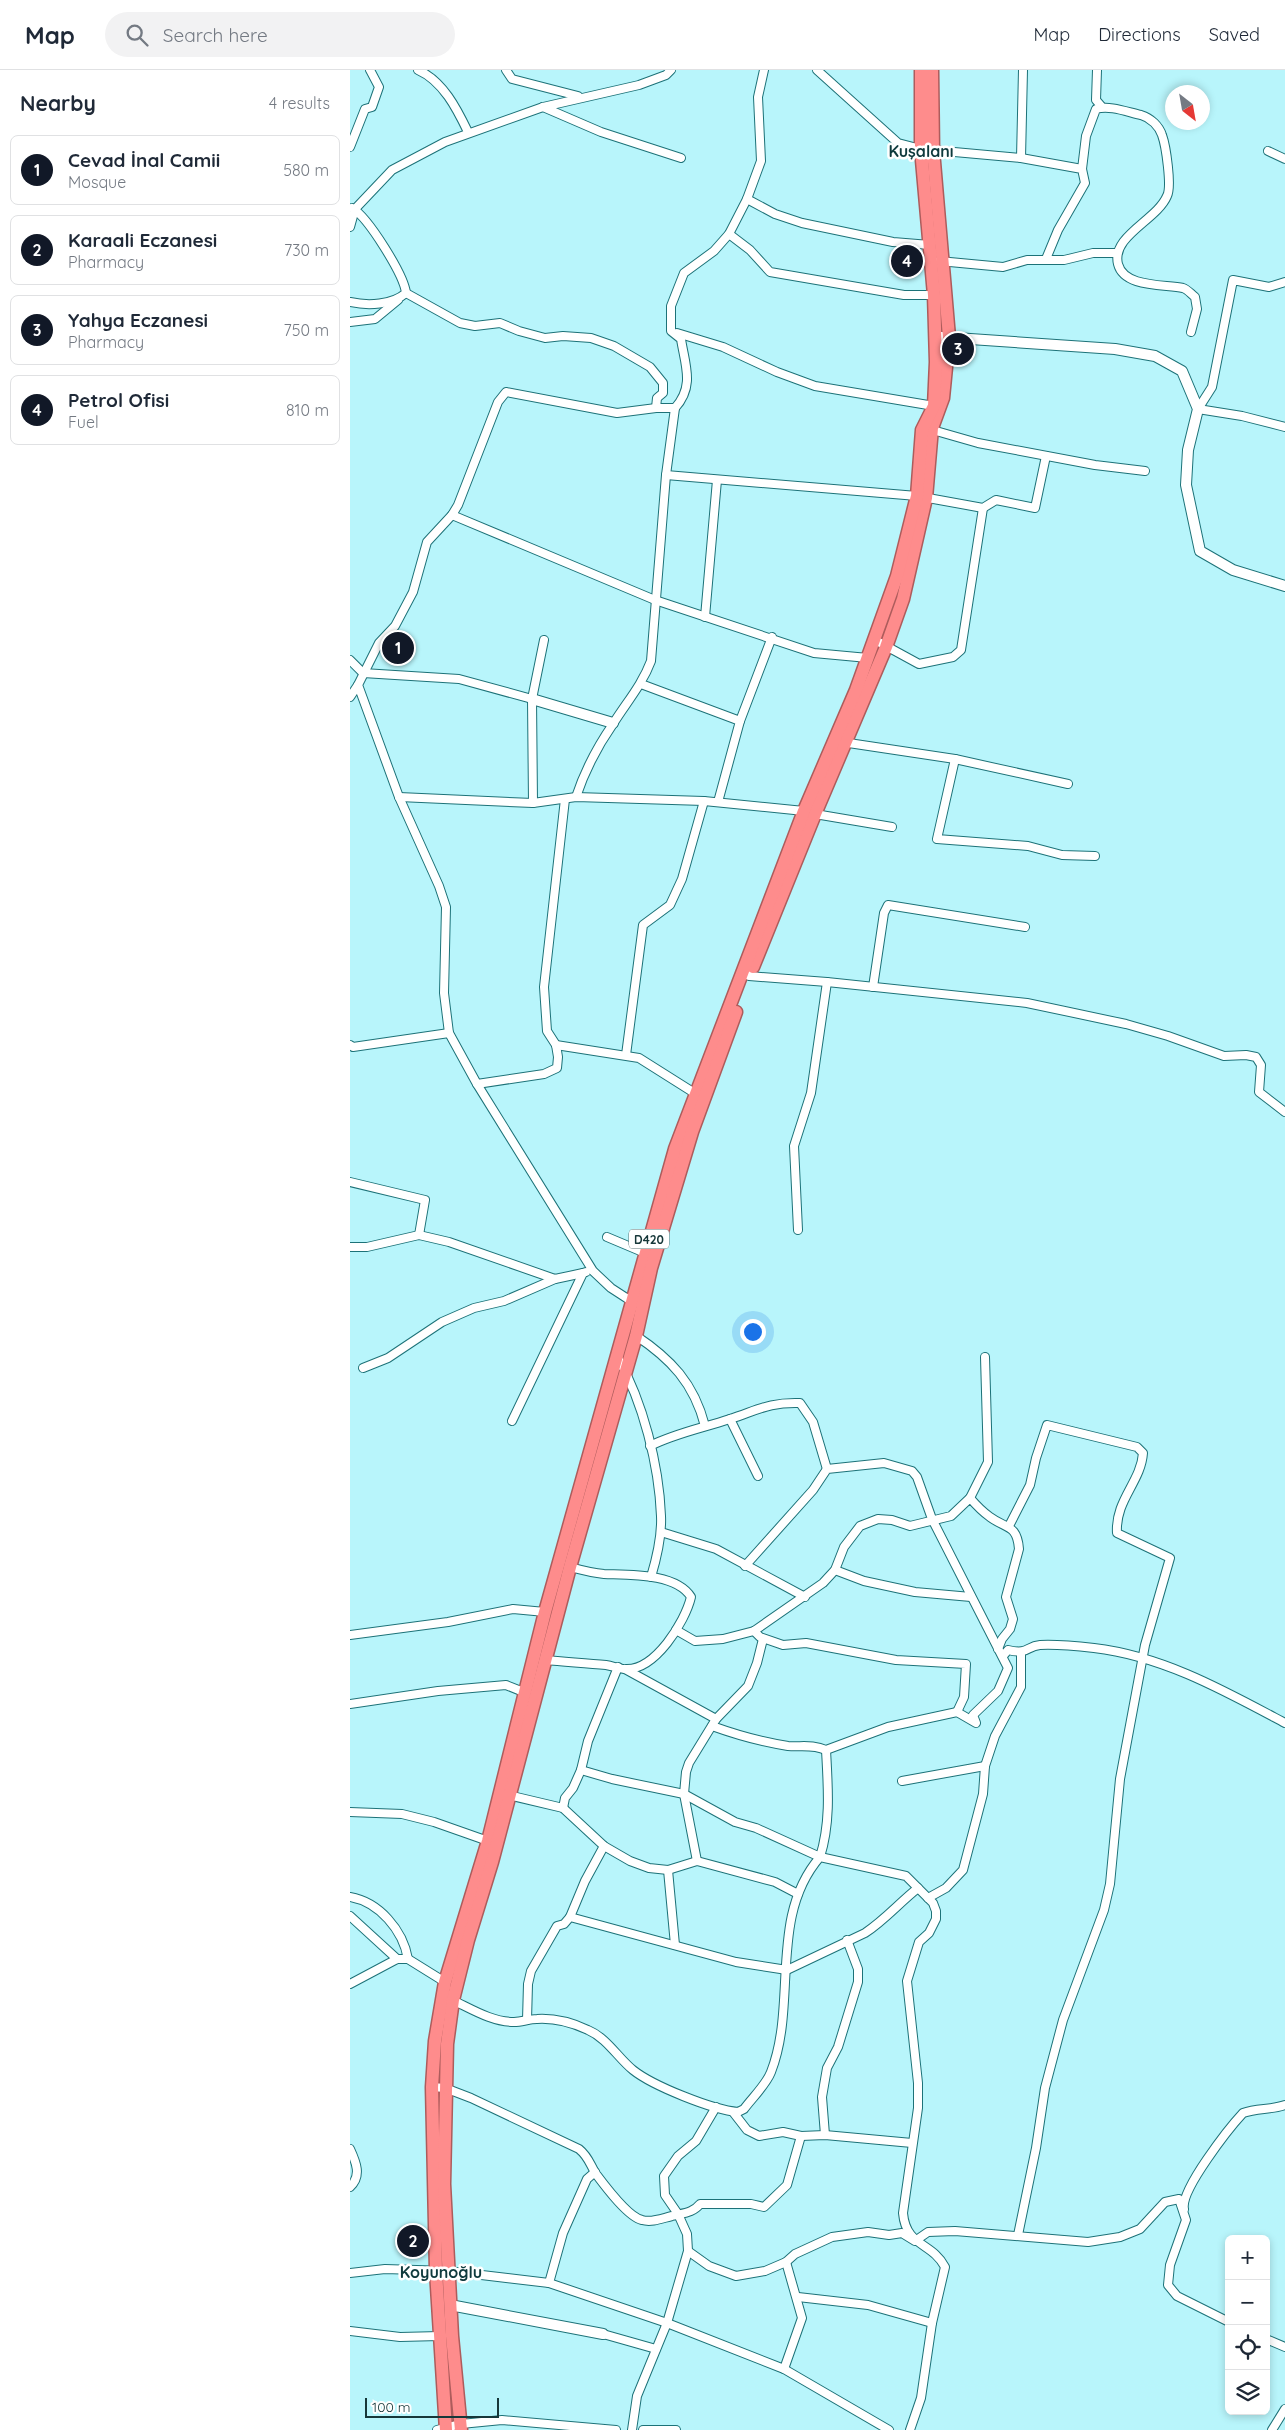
<!DOCTYPE html>
<html lang="en">
<head>
<meta charset="utf-8">
<style>
	:root { --surface:#fff; --page:#f2f2f3; --text:#1f2937; --muted:#747a83; --line:#e0e1e3; --accent:#111827 }
	body { margin:0; font-family:Quicksand,sans-serif; background:var(--page); color:var(--text) }
	.controls { position:absolute; right:15px; bottom:15px; display:grid; overflow:hidden; border-radius:8px; box-shadow:0 2px 8px #0003 }
	.controls button { width:45px; height:45px; display:grid; place-items:center; padding:0; border:0; border-bottom:1px solid var(--line); background:var(--surface); color:var(--text); font:25px sans-serif }
	.compass { position:absolute; left:815px; top:15px; width:45px; height:45px; border-radius:50%; background:var(--surface); box-shadow:0 2px 8px #0003; rotate:149deg }
	.scale { position:absolute; left:15px; bottom:12px; width:134px; box-sizing:border-box; padding-left:5px; border:2px solid #163739; border-top:0; font-size:14px; line-height:18px; white-space:nowrap; color:#163739; -webkit-text-stroke:4px #fff; paint-order:stroke }
	.you { position:absolute; left:402px; top:1261px; width:18px; height:18px; margin:-12px; border:4px solid #fff; border-radius:50%; background:#1a73e8; box-shadow:0 0 0 8px #1a73e833 }
	.badge { display:grid; place-items:center; width:32px; height:32px; border-radius:50%; background:var(--accent); color:#fff; font-size:16px; font-weight:700 }
	.pin { position:absolute; translate:-50% -50%; border:2px solid #fff; box-shadow:0 1px 5px #0006 }
	.list { margin:0; padding:0; list-style:none }
	h2 { display:flex; justify-content:space-between; align-items:center; height:65px; margin:0; padding:0 20px; font-size:21px }
	h2 small { font-size:16px; font-weight:400; color:var(--muted) }
	.list li { display:grid; grid-template-columns:32px 1fr auto; gap:15px; align-items:center; box-sizing:border-box; height:70px; margin:0 10px 10px; padding:0 10px; border:1px solid var(--line); border-radius:8px }
	.list b { display:block; font-size:19px; white-space:nowrap }
	.list p { margin:0; font-size:16px; white-space:nowrap; color:var(--muted) }
	.list em { font-size:16px; font-style:normal; color:var(--muted) }
	.icon { flex:none; width:28px; height:28px; fill:none; stroke:currentColor; stroke-width:2; stroke-linecap:round; stroke-linejoin:round }
	.map { position:relative; flex:none; width:935px; height:2360px; overflow:hidden }
	header { display:flex; align-items:center; gap:30px; box-sizing:border-box; height:70px; padding:0 25px; background:var(--surface); border-bottom:1px solid var(--line) }
	header strong { font-size:24px }
	nav { display:flex; gap:28px; margin-inline-start:auto; font-size:18px }
	.search { width:350px; height:45px; background:var(--page); display:flex; align-items:center; gap:12px; box-sizing:border-box; padding:0 18px; border-radius:28px; color:var(--muted); font-size:19px }
	main { display:flex }
	aside { flex:1; background:var(--surface) }
	.map>svg:first-child { display:block }
</style>
</head>
<body>
<header>
<strong>Map</strong>
<div class="search"><svg class="icon" aria-label="search" viewBox="0 0 24 24"><circle cx="10" cy="10" r="6"/><path d="M15 15l6 6"/></svg>Search here</div>
<nav><a>Map</a><a>Directions</a><a>Saved</a></nav>
</header>
<main>
<aside>
<h2>Nearby<small>4 results</small></h2>
<ul class="list">
<li><span class="badge">1</span><div><b>Cevad İnal Camii</b><p>Mosque</p></div><em>580 m</em></li>
<li><span class="badge">2</span><div><b>Karaali Eczanesi</b><p>Pharmacy</p></div><em>730 m</em></li>
<li><span class="badge">3</span><div><b>Yahya Eczanesi</b><p>Pharmacy</p></div><em>750 m</em></li>
<li><span class="badge">4</span><div><b>Petrol Ofisi</b><p>Fuel</p></div><em>810 m</em></li>
</ul>
</aside>
<div class="map">
<svg width="935" height="2360" viewBox="0 0 935 2360">
	<rect width="100%" height="100%" fill="#b8f5fb"/>
	<g fill="none" stroke-linecap="round" stroke-linejoin="round">
		<defs>
			<g id="minor">
				<path d="M68,0c25,11 39,39 50,62"/>
				<polyline points="156,0 162,9 228,26"/>
				<polyline points="467,0 548,73 571,79 671,88 732,99 735,113 708,160 696,189"/>
				<polyline points="747,0 746,30 752,37"/>
				<polyline points="193,37 251,62 331,88"/>
				<polyline points="0,77 15,39 22,37 29,17 20,0"/>
				<polyline points="918,81 935,89"/>
				<polyline points="671,88 673,0"/>
				<path d="M732,99l4,-33 10,-27c14,-4 31,3 45,6 10,3 18,11 21,20 4,11 10,52 5,61 -10,24 -56,40 -49,68 6,24 47,20 65,24 4,1 8,6 12,9l2,12 -6,23"/>
				<polyline points="397,129 425,144 452,153 543,172 580,175"/>
				<polyline points="0,157 5,139 42,100 95,72 193,37 289,15 316,5 321,0"/>
				<polyline points="379,164 400,180 420,202 554,225 584,225"/>
				<polyline points="589,191 653,197 677,190 714,190 743,183 767,183"/>
				<polyline points="935,212 919,217 883,210 862,317 848,339 892,346 935,357"/>
				<polyline points="56,223 110,253 125,256 150,253 169,261 195,268 213,266 241,268 264,276 300,297 313,313 313,323 307,328 306,338"/>
				<path d="M0,232c18,4 42,3 56,-9 -2,-18 -38,-76 -54,-85"/>
				<polyline points="0,252 25,249 48,230"/>
				<polyline points="327,263 373,277 427,302 465,316 584,336"/>
				<polyline points="579,359 628,373 745,395 795,401"/>
				<polyline points="316,405 567,426 633,438 646,430 685,438 696,386"/>
				<polyline points="102,445 305,530 464,583 518,588"/>
				<polyline points="355,547 367,410"/>
				<polyline points="525,570 569,594 603,587 611,580 633,438"/>
				<polyline points="0,590 13,603 109,609 182,629"/>
				<polyline points="291,614 390,651"/>
				<polyline points="0,627 8,615"/>
				<polyline points="492,672 605,689 718,714"/>
				<polyline points="605,689 587,769 678,776 712,785 745,786"/>
				<polyline points="49,727 183,733 226,727 354,731 454,741"/>
				<path d="M226,727c9,-27 21,-50 37,-73 13,-21 29,-39 38,-63l15,-186 9,-67"/>
				<polyline points="368,732 390,651 422,567"/>
				<polyline points="183,733 182,629 194,570"/>
				<polyline points="465,744 542,757"/>
				<polyline points="394,897 399,906 477,912 677,933 776,954 818,966 874,986 896,985 906,987 911,995 909,1022 935,1042"/>
				<polyline points="523,917 534,843 538,835 675,857"/>
				<polyline points="0,975 3,977 99,963"/>
				<polyline points="206,975 289,988 346,1024"/>
				<polyline points="276,985 293,855 320,835 332,809 354,731"/>
				<polyline points="127,1014 194,1004 207,998 208,987 206,975 197,961 194,917 215,729"/>
				<polyline points="0,1112 75,1130 69,1165"/>
				<polyline points="448,1160 444,1076 461,1023 477,912"/>
				<polyline points="257,1167 295,1183"/>
				<polyline points="0,1177 17,1177 69,1165 99,1172 205,1209 233,1203"/>
				<path d="M281,1231l-20,-13 -18,-17 -116,-187 -28,-51 -5,-40 2,-86 -7,-21 -40,-89 -41,-112 21,-42 16,-17 18,-34 14,-50 25,-27 6,-10 40,-103 8,-10 111,21 39,-5h19c20,-22 10,-43 6,-69l-10,-8v-25l13,-33 30,-22 15,-17 18,-35 14,-38 -3,-64 6,-27"/>
				<path d="M285,1265c36,24 59,48 70,91"/>
				<path d="M268,1288c25,44 41,107 43,158 1,21 -4,41 -10,61"/>
				<polyline points="13,1298 38,1288 92,1252 124,1238 154,1231 205,1209"/>
				<polyline points="380,1349 408,1406"/>
				<polyline points="162,1351 233,1203 236,1202"/>
				<path d="M300,1376c26,-13 53,-18 80,-27 28,-9 39,-17 70,-16l13,19 14,47"/>
				<polyline points="620,1428 638,1392 635,1287"/>
				<path d="M659,1456l21,-41 6,-27 11,-33 90,22 6,6c-2,29 -28,47 -26,80l53,25 -25,87 -25,134 -10,105 -6,26 -41,110 -18,68 -9,60 -18,87"/>
				<polyline points="311,1462 366,1479 455,1527"/>
				<polyline points="485,1500 514,1511 565,1522 621,1527"/>
				<path d="M326,1560l19,11 28,-2 31,-8 69,-48 12,-13 9,-23 16,-21 18,-7 14,1 18,6 41,-10 19,-18c6,7 13,14 20,19 16,12 27,7 29,32l-13,48 7,22 -3,10 -8,10 -4,10"/>
				<polyline points="404,1561 410,1567 433,1575 456,1573 546,1590 616,1594 614,1627 607,1642"/>
				<polyline points="0,1565 98,1552 163,1539 195,1542"/>
				<path d="M653,1586l5,-6c21,5 18,-4 32,-5 18,-1 36,1 54,3 69,8 131,43 191,75"/>
				<path d="M195,1590c21,2 41,3 61,5 7,1 13,4 19,4 30,2 60,-47 66,-72 -15,-24 -62,-22 -87,-23 -12,-1 -23,-4 -34,-7"/>
				<polyline points="275,1599 366,1649"/>
				<polyline points="0,1634 88,1621 156,1615 176,1623"/>
				<path d="M362,1656c25,9 50,16 76,20 13,1 25,-2 38,4l62,-23 69,-15 19,11 -3,-8 25,-24 10,-23 -76,-149 -15,-42 -5,-6 -28,-8 -57,6 -14,21 -68,76"/>
				<path d="M231,1700l31,9 72,15 51,28 21,6 64,29c11,-35 8,-70 6,-107"/>
				<polyline points="552,1711 635,1696"/>
				<polyline points="158,1725 213,1738 254,1776 280,1791 299,1798 318,1800 347,1791 425,1812 448,1824"/>
				<polyline points="213,1738 215,1728 223,1718 231,1700 238,1671 268,1597"/>
				<polyline points="0,1742 52,1744 84,1752 138,1771"/>
				<polyline points="347,1791 334,1724 336,1702 339,1693 366,1649 398,1616 407,1593 413,1569"/>
				<polyline points="318,1800 325,1875"/>
				<path d="M0,1827c29,5 53,33 58,62"/>
				<polyline points="578,1828 596,1818 613,1800 633,1724 635,1696 645,1666 671,1617 671,1582"/>
				<polyline points="0,1846 47,1889"/>
				<polyline points="220,1847 235,1811 254,1776"/>
				<polyline points="0,1914 47,1889 58,1889 95,1912"/>
				<path d="M100,1929c20,9 41,23 64,23 8,0 15,-3 23,-3 17,-1 36,4 51,11 19,8 30,28 45,40 20,16 80,40 105,42l6,-3c8,-11 22,-24 27,-37 27,-69 -3,-155 49,-215l86,19 27,27 3,8v8l-7,14 -10,9 -12,39 11,102v25l-15,105c3,34 29,29 42,54l-13,56 -11,75 -11,32"/>
				<path d="M177,1950l1,-36 3,-13 26,-45 7,-2 6,-7 166,45 51,8 78,-37c20,-13 35,-31 53,-45"/>
				<path d="M82,2017l13,1 26,10 108,51c10,8 11,16 17,25 9,12 32,43 46,46 10,3 21,-2 30,-4 11,-3 21,-3 28,-12h51l13,3 23,-22 14,-49"/>
				<polyline points="366,2037 346,2071 328,2086 314,2106 315,2125 328,2144 337,2164 338,2181 359,2196 386,2206 415,2201 436,2192 445,2184 482,2167 518,2162 539,2165 552,2163 565,2171 578,2162 605,2161 738,2172 770,2167 790,2159 815,2132 829,2129 836,2150 820,2195 818,2215 827,2226 879,2252"/>
				<polyline points="383,2042 397,2060 409,2066 433,2062 451,2066 475,2065 562,2073"/>
				<polyline points="475,2065 472,2027 477,1998 488,1977 508,1912 508,1899 497,1870"/>
				<path d="M0,2079c6,13 12,27 0,38"/>
				<path d="M834,2139c-4,-19 46,-82 59,-96 14,-5 28,-3 42,-8"/>
				<polyline points="0,2203 35,2199 98,2201 199,2213 317,2253 434,2299 539,2360"/>
				<polyline points="199,2213 213,2163 237,2109 245,2102"/>
				<polyline points="448,2227 518,2235 582,2253"/>
				<polyline points="0,2261 50,2267 90,2266"/>
				<polyline points="253,2264 306,2279"/>
				<polyline points="916,2269 935,2277"/>
				<polyline points="434,2299 452,2248 436,2192"/>
				<polyline points="87,2360 111,2354 152,2350 266,2360"/>
				<polyline points="282,2360 287,2326 317,2253 338,2181"/>
				<polyline points="293,2360 326,2360"/>
				<polyline points="922,2360 935,2339"/>
			</g>
			<g id="tertiary">
				<polyline points="591,267 765,279 805,286 832,301 848,339 838,380 836,415 850,481 883,500 935,516"/>
				<polyline points="182,629 263,653"/>
				<polyline points="100,2235 253,2264"/>
			</g>
			<g id="trunk">
				<polyline points="403,897 465,744 536,577 553,529 576,428 582,358 593,328 599,267 583,80 582,0"/>
				<polyline points="96,2360 86,2201 82,2017 85,1971 95,1912 138,1771 195,1542 325,1079 454,741 506,620 547,506 567,426 572,360 584,336 586,292 584,225 571,79 571,0"/>
				<polyline points="111,2360 102,2266 94,2114 97,1974 103,1930 118,1870 142,1792 220,1497 286,1266 301,1198 342,1062 386,942"/>
			</g>
		</defs>
		<use href="#minor" stroke="#1d7278" stroke-width="10"/>
		<use href="#tertiary" stroke="#1d7278" stroke-width="12"/>
		<use href="#trunk" stroke="#ad5c5c" stroke-width="15"/>
		<use href="#minor" stroke="#fff" stroke-width="8"/>
		<use href="#tertiary" stroke="#fff" stroke-width="10"/>
		<use href="#trunk" stroke="#fe8c8c" stroke-width="12"/>
	</g>
	<g text-anchor="middle" dominant-baseline="central" stroke-width="5" stroke-linejoin="round" paint-order="stroke">
		<rect fill="#fff" stroke="#5c7374" stroke-width="1" x="279" y="1159.5" width="40" height="19" rx="4"/>
		<g font-size="12" font-weight="bold" fill="#163739">
			<text x="299" y="1169">D420</text>
		</g>
		<g font-size="16" font-weight="bold" fill="#0f3a3d" stroke="#fff">
			<text x="571" y="81">Kuşalanı</text>
			<text x="91" y="2202">Koyunoğlu</text>
		</g>
	</g>
</svg>
<div class="controls">
<button>+</button>
<button>−</button>
<button><svg class="icon" aria-label="locate" viewBox="0 0 24 24"><circle cx="12" cy="12" r="6"/><path d="M12 2v4M12 18v4M2 12h4M18 12h4"/></svg></button>
<button><svg class="icon" aria-label="layers" viewBox="0 0 24 24"><path d="M12 4l9 5-9 5-9-5zM3 14l9 5 9-5"/></svg></button>
</div>
<svg class="compass" viewBox="-18 -18 36 36"><path d="M0-13l5 13h-10z" fill="#e53935"/><path d="M0 13l5-13h-10z" fill="#747a83"/></svg>
<div class="scale">100 m</div>
<div class="you"></div>
<div class="pin badge" style="left:48px;top:578px">1</div>
<div class="pin badge" style="left:63px;top:2171px">2</div>
<div class="pin badge" style="left:608px;top:279px">3</div>
<div class="pin badge" style="left:557px;top:191px">4</div>
</div>
</main>
</body>
</html>
